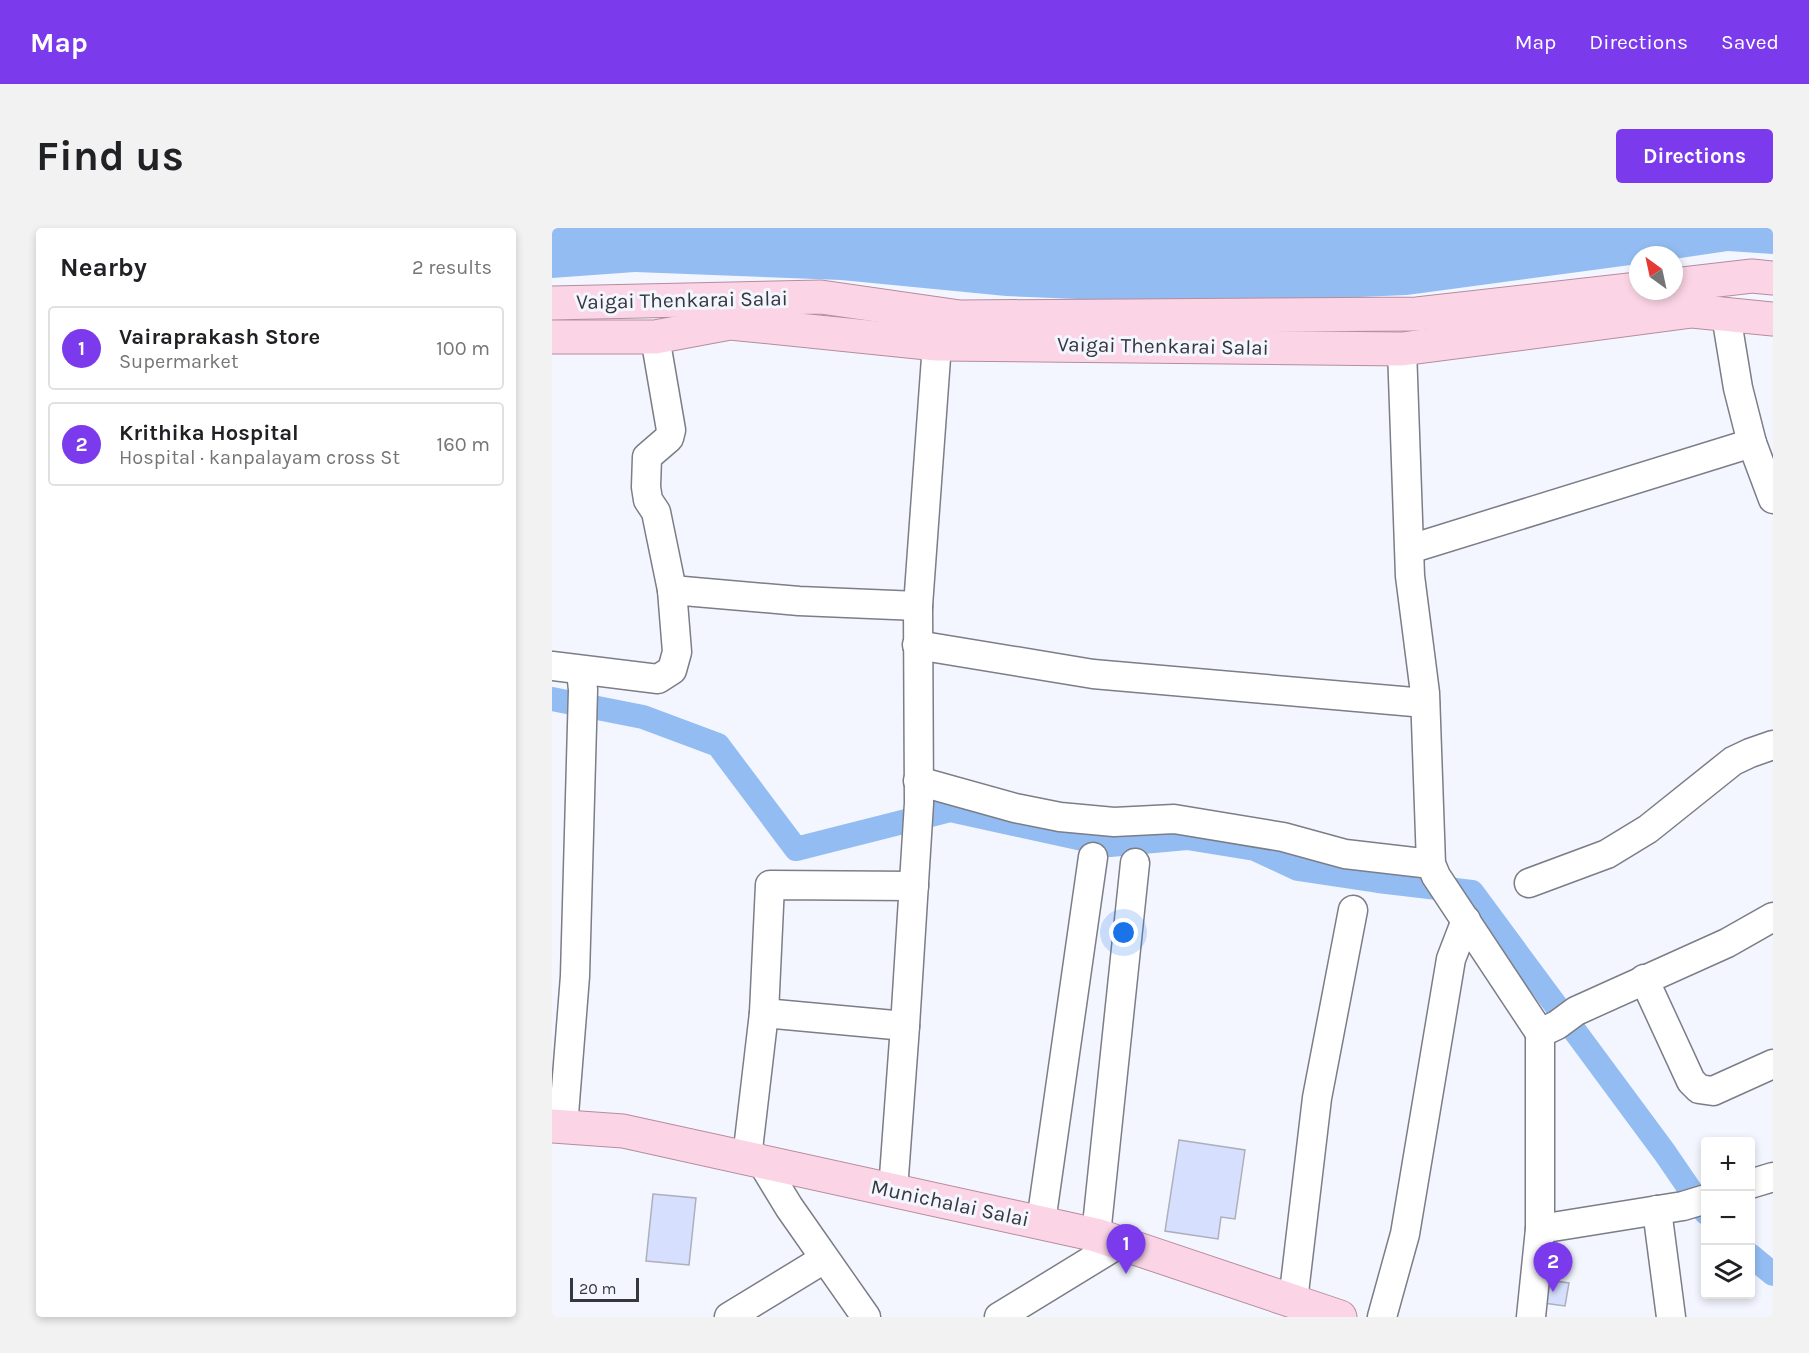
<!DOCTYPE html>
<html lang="en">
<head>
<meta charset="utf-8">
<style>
	:root { --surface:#fff; --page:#f2f2f2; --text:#202124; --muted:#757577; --line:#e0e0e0; --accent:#7c3aed }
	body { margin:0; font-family:Karla,sans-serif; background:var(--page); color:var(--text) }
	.controls { position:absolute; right:18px; bottom:18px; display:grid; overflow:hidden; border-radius:6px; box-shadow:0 3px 9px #0003 }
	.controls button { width:54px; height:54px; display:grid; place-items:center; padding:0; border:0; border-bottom:2px solid var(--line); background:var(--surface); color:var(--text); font:30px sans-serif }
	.compass { position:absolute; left:1077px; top:18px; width:54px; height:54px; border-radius:50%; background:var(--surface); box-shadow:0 3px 9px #0003; rotate:327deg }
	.scale { position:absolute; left:18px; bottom:15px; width:69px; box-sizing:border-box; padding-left:6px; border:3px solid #37383d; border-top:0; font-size:16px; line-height:21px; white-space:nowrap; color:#37383d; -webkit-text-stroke:4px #f4f6ff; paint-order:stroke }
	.you { position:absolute; left:572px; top:705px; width:21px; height:21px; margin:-15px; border:4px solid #fff; border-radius:50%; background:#1a73e8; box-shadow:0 0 0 9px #1a73e833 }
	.badge { display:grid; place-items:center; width:39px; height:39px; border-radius:50%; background:var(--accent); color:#fff; font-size:20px; font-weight:700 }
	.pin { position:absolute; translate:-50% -50px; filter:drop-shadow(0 2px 3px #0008) }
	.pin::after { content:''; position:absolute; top:32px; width:21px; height:18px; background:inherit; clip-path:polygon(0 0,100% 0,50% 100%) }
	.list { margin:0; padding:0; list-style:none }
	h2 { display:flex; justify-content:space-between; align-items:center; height:78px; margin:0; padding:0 24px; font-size:26px }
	h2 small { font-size:20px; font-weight:400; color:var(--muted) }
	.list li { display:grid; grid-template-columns:39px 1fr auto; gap:18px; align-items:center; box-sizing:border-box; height:84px; margin:0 12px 12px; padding:0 12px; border:2px solid var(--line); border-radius:6px }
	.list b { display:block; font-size:22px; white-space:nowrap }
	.list p { margin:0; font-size:20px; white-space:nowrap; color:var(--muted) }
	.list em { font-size:20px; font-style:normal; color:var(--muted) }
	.icon { flex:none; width:33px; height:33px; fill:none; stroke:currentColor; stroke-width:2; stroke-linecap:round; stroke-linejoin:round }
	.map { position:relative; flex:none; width:1221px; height:1089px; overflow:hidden; border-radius:6px }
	header { display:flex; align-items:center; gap:36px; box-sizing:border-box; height:84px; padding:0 30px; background:var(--accent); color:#fff }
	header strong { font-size:28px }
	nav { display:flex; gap:33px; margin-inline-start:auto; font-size:21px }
	.intro { display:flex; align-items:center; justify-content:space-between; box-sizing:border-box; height:144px; padding:0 36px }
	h1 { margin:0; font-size:42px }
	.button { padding:15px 27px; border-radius:6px; background:var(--accent); color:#fff; font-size:21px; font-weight:700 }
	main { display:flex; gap:36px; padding:0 36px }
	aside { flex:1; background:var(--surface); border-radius:6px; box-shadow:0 3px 9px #0003 }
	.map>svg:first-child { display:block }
</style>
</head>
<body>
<header>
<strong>Map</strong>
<nav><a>Map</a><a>Directions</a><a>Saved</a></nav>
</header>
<div class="intro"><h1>Find us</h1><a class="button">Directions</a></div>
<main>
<aside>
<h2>Nearby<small>2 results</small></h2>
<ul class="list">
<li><span class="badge">1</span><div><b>Vairaprakash Store</b><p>Supermarket</p></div><em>100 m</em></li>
<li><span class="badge">2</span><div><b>Krithika Hospital</b><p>Hospital · kanpalayam cross St</p></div><em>160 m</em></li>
</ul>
</aside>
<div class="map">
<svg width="1221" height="1089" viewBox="0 0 1221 1089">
	<rect width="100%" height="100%" fill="#f4f6ff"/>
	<polygon fill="#93bdf2" points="0,0 1221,0 1221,26 1176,23 1122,31 1122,27 1086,27 1086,36 855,67 645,76 454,68 289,52 83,44 0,50"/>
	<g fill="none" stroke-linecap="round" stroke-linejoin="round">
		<g stroke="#93bdf2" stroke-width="24">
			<polyline points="0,471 91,489 166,517 244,621 398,582 558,617 635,610 703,621 746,641 826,653 920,664 1113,925 1154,985"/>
			<polyline points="1198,1027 1221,1046"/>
		</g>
	</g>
	<g fill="#d7dffe" stroke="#adafba" stroke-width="1.5">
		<polygon points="627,912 693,922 683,991 669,989 666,1011 613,1003"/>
		<polygon points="101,966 144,970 137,1037 94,1033"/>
		<polygon points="988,1051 1017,1055 1013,1078 984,1074"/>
	</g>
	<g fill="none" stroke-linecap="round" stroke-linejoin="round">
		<defs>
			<g id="minor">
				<polyline points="1174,87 1186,160 1200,215 1221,271"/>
				<polyline points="850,121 858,348 873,465 879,636 884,648 988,805"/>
				<polyline points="858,321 1200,215"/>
				<polyline points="120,362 247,373 366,378"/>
				<polyline points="365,417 541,446 873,475"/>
				<polyline points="0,438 106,451 120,442 125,424 120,362 104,284 96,272 94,259 95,229 117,210 119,202 103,109"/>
				<polyline points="366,553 463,580 508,589 562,594 622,591 731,609 793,626 879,636"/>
				<polyline points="977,655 1055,626 1096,601 1181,533 1198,525 1221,517"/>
				<polyline points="1092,751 1139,853 1147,861 1161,863 1221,836"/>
				<polyline points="212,785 353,798"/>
				<polyline points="988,805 1005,797 1024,783 1175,715 1221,689"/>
				<polyline points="11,899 23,748 31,462 29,443"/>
				<polyline points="195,930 212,785 218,657 362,658"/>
				<polyline points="209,933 237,979 314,1089"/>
				<polyline points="1198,956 1221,949"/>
				<polyline points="341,962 353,798 367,575 366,378 385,116"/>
				<polyline points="1105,982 1119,1089"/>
				<polyline points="489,994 541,629"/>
				<polyline points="988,1001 1131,978 1154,971"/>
				<polyline points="544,1007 583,635"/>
				<polyline points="741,1073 765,870 801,682"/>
				<polyline points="177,1089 272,1031"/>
				<polyline points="447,1089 568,1015"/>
				<polyline points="830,1089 853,1006 899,731 914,692"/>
				<polyline points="979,1089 988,1001 988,805"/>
			</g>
			<g id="major">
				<polyline points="1122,57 1200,48 1221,50"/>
				<polyline points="0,75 269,69 408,89 865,86 1086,61"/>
				<polyline points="0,109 103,109 178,95 385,116 850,121 1140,83 1221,91"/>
				<polyline points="0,898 71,903 544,1007 788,1089"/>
			</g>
		</defs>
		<use href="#minor" stroke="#7b7d87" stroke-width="31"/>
		<use href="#major" stroke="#b58c9e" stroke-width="35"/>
		<use href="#minor" stroke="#fff" stroke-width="28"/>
		<use href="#major" stroke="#fbd5e5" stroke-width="33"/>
	</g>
	<g text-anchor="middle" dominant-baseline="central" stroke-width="6" stroke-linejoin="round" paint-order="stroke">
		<g font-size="21" fill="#37383d" stroke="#f4f6ff">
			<text transform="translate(130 72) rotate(-1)">Vaigai Thenkarai Salai</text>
			<text transform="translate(611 118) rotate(1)">Vaigai Thenkarai Salai</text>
			<text transform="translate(398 975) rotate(12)">Munichalai Salai</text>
		</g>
	</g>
</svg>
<div class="controls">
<button>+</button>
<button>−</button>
<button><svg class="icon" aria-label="layers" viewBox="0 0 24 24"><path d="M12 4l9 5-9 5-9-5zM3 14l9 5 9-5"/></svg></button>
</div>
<svg class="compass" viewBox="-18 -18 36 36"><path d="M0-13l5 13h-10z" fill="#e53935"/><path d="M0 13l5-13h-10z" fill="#757577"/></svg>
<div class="scale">20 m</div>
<div class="you"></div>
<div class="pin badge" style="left:574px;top:1046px">1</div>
<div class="pin badge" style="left:1001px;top:1064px">2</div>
</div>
</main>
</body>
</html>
